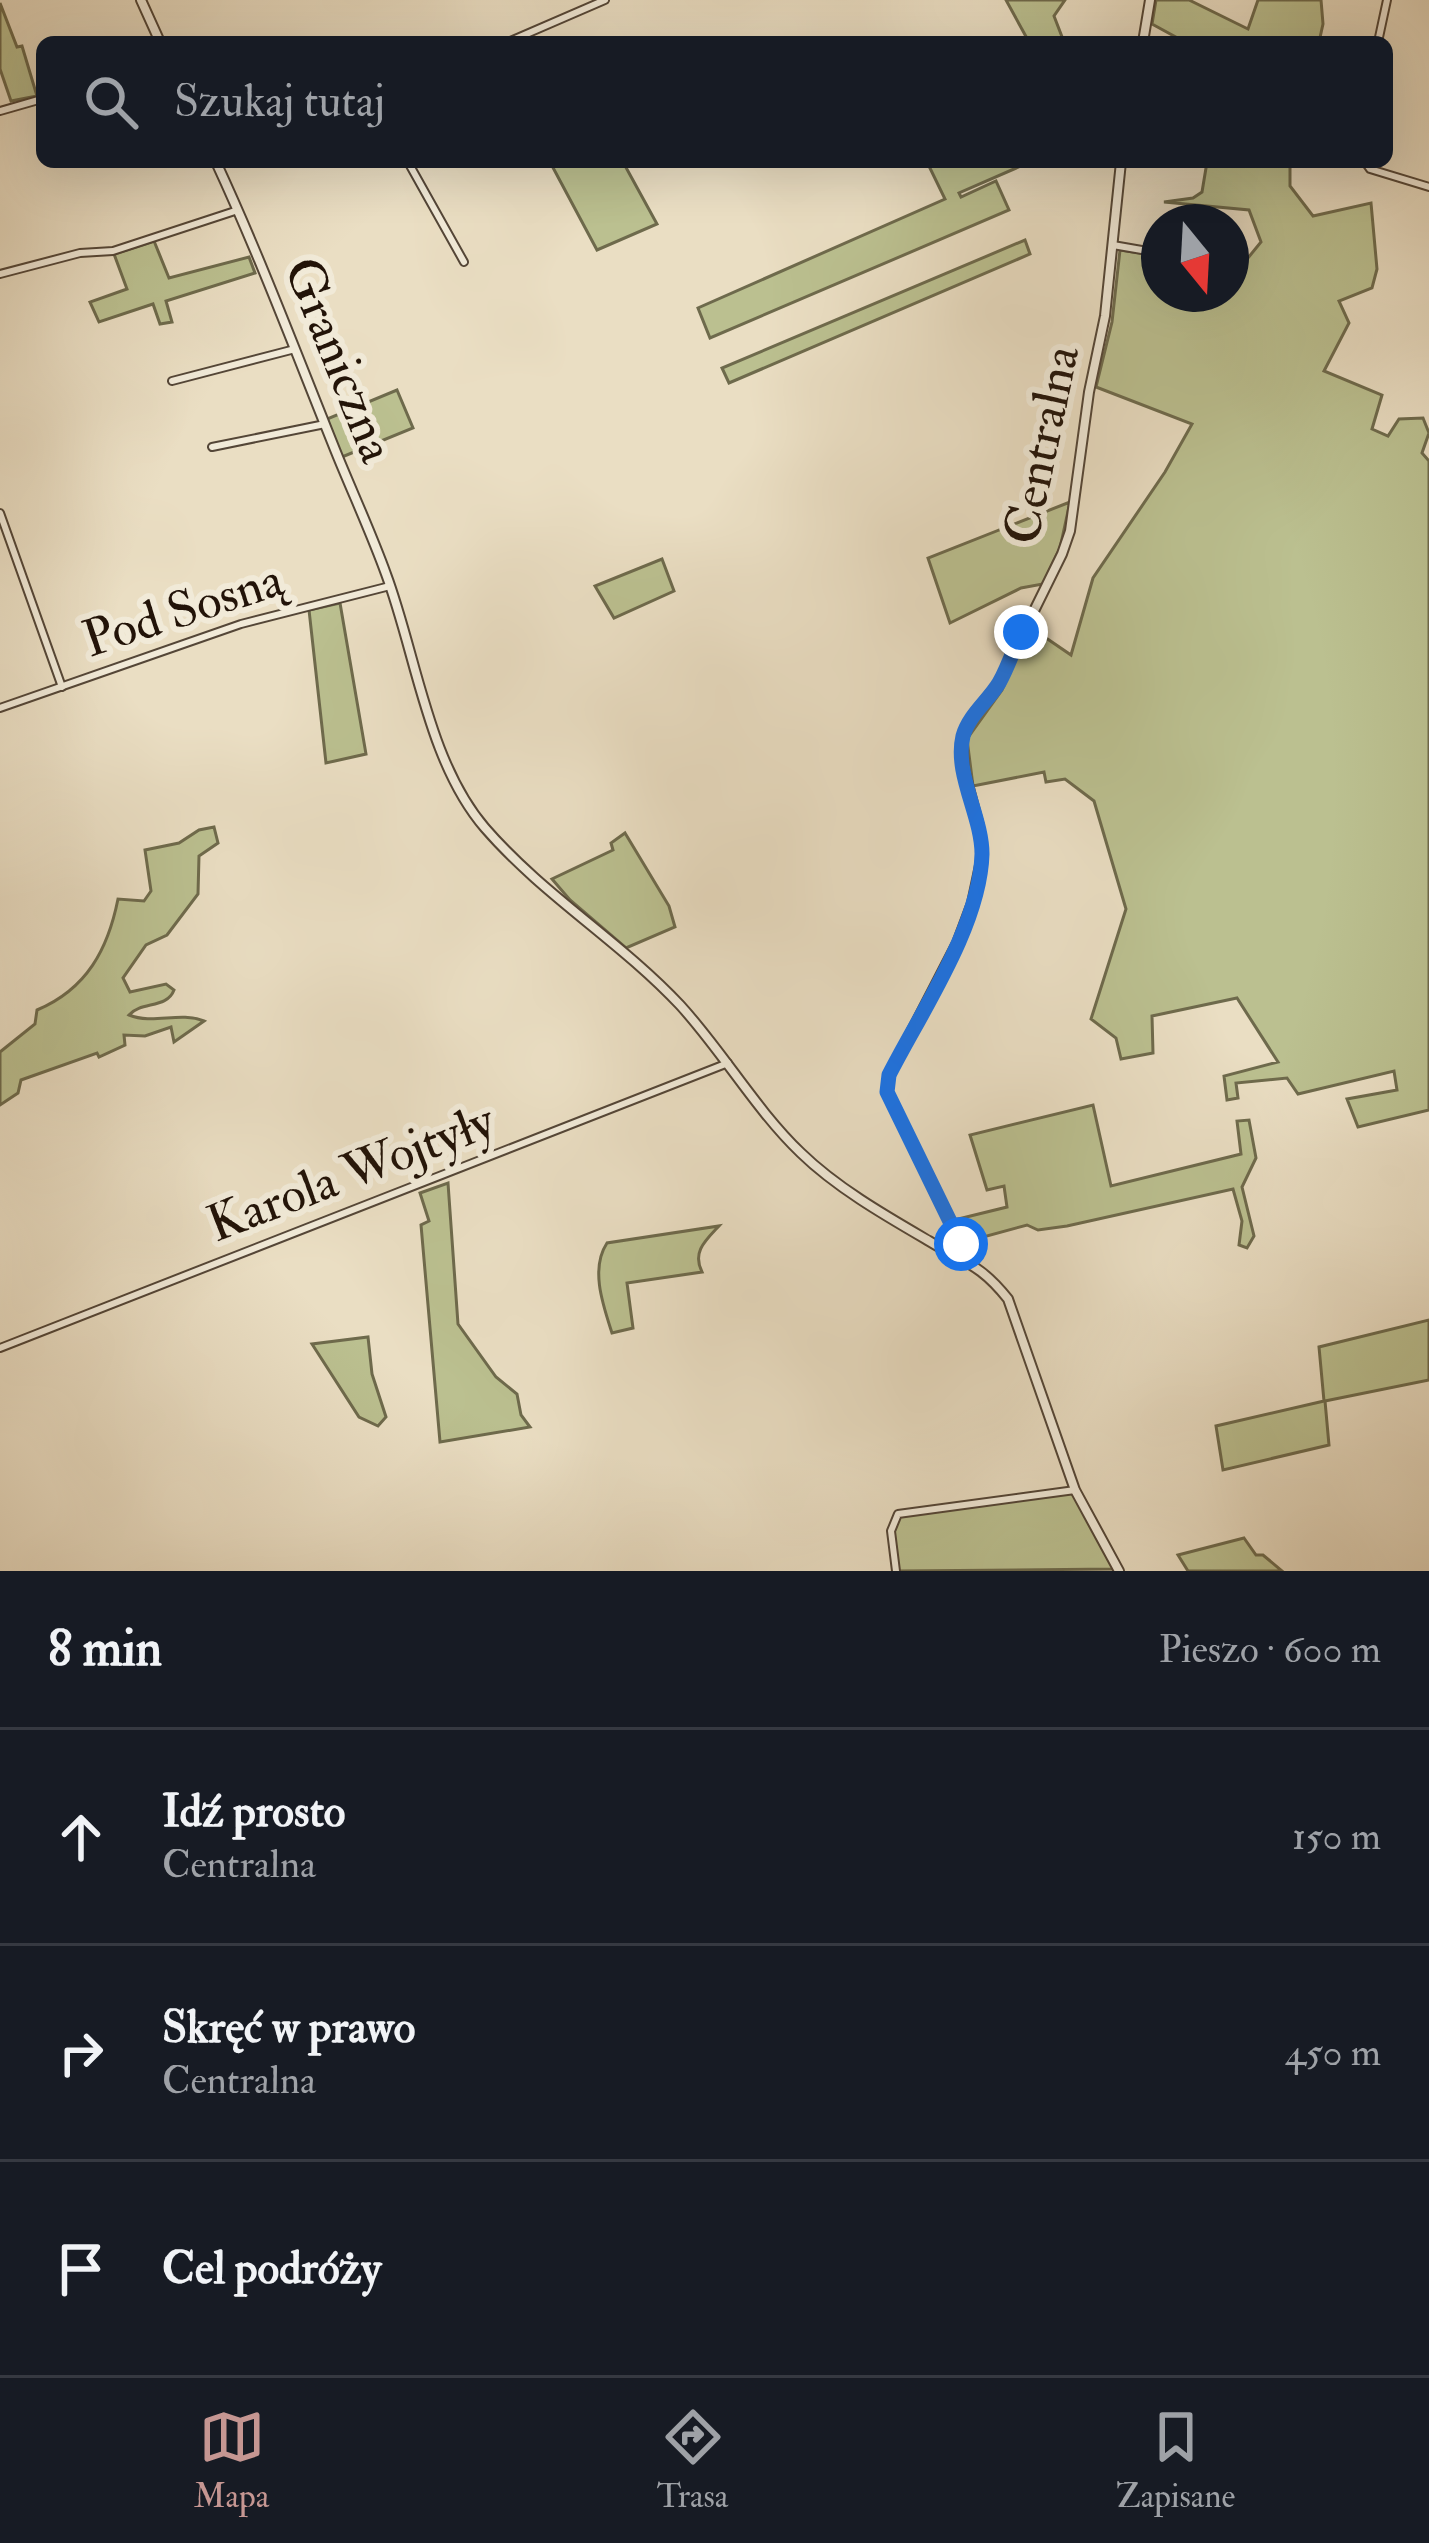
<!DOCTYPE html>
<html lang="pl">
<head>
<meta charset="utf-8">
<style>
	:root { --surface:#171b24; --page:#242831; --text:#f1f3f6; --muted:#9ea1a6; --line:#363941; --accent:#c59692 }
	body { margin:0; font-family:"IM FELL Double Pica",serif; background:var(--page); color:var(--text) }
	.compass { position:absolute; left:1141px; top:204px; width:108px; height:108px; border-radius:50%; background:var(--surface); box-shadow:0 12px 48px #0002; rotate:162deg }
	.stop { position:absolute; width:36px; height:36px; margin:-27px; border:9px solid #1a73e8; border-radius:50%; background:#fff }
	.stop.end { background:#1a73e8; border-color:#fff; box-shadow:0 3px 12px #0008 }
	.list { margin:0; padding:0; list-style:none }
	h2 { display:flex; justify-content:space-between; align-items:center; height:156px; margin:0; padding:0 48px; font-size:51px }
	h2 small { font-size:39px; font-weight:400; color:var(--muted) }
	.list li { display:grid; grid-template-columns:78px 1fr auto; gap:36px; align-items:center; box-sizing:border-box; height:216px; padding:0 48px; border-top:3px solid var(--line) }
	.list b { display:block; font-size:45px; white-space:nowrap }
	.list p { margin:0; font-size:39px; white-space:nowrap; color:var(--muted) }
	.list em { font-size:39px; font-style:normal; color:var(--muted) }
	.icon { flex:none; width:66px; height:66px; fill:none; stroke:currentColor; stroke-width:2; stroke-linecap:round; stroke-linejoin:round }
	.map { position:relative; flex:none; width:1429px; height:1571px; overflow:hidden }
	.search { position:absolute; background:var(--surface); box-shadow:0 12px 48px #0002; left:36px; right:36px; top:36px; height:132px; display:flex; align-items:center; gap:30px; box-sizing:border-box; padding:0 42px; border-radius:18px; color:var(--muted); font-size:45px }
	.sheet { height:804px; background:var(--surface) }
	nav { display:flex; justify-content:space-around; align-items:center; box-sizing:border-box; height:168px; border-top:3px solid var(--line); background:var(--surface); font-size:33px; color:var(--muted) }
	nav a { display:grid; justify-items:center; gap:6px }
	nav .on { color:var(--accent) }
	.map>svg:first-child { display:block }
</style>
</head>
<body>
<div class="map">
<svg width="1429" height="1571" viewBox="0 0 1429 1571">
	<rect width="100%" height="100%" fill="#eadec3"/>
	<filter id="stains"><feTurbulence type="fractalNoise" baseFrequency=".00167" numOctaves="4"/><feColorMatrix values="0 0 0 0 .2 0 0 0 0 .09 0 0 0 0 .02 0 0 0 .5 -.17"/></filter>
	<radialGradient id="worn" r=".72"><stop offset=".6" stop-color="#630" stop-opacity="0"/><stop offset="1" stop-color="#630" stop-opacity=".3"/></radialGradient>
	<g fill="#bbc090" stroke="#6e6a4c" stroke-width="3">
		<polygon points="1006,0 1065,0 1054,16 1064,42 1029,42"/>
		<polygon points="1156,0 1189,0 1248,29 1258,0 1321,0 1323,24 1319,42 1185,42 1152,24"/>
		<polygon points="0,3 17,47 22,46 37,96 11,101 0,69"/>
		<polygon points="550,162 623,162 657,224 597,250"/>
		<polygon points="927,162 1030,162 959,193 961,197 996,181 1009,210 710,338 698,308 945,199"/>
		<polygon points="1207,162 1290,162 1290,186 1313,216 1371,203 1377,269 1372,288 1339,301 1349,323 1324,371 1382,395 1372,429 1388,436 1399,419 1423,418 1429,433 1422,453 1429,461 1429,1110 1358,1127 1347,1099 1397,1090 1394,1071 1298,1094 1287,1078 1236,1083 1238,1098 1227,1100 1224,1076 1278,1062 1237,998 1152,1016 1153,1053 1121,1059 1116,1038 1091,1019 1126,909 1094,801 1065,779 1046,782 1044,772 973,786 967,739 1002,690 1030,627 1071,655 1093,578 1165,472 1192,424 1096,387 1112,322 1120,250 1159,256 1159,294 1231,294 1231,268 1239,269 1261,242 1249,210 1164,202 1193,198 1202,192"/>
		<polygon points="1025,240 1030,254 729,383 722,368"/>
		<polygon points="154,241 169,278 249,257 255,273 166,301 172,322 160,324 153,304 99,322 90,302 127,289 114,254"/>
		<polygon points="397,390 413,428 342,457 327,419"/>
		<polygon points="1070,502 1060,548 1043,584 1021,588 950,623 928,558"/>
		<polygon points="662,559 674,591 614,618 595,586"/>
		<polygon points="340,603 366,754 326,763 309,610"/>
		<path d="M214,827l4,16 -19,13 -1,38 -31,41 -21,10 -23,33 7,14 36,-8 8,6c-7,19 -33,11 -45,25 25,10 50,-4 75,6l-30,21 -3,-15 -26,9 -21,-1 1,10 -26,12 -2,-4 -76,27 -3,13 -18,12v-53l35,-28 2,-14c50,-21 71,-61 81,-111l26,2 7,-10 -6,-41 34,-7 20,-13z"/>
		<polygon points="625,833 669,906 675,927 626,948 570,900 552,879 613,850 611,843"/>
		<polygon points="1093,1105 1111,1186 1241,1154 1237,1121 1249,1120 1256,1158 1242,1187 1254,1236 1247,1248 1239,1245 1242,1221 1233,1189 1067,1226 1038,1230 1027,1225 965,1242 954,1220 1007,1207 1004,1186 987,1190 970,1135"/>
		<polygon points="448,1183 458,1324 496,1377 517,1394 521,1415 530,1427 440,1442 421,1225 429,1221 420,1193"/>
		<path d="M719,1226c-14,15 -27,26 -17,46l-75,11 6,45 -21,5c-9,-28 -22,-64 -5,-90z"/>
		<polygon points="1429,1320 1429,1380 1325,1401 1329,1445 1223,1470 1216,1426 1324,1401 1319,1347"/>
		<polygon points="368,1337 372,1374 386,1417 378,1426 359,1417 312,1344"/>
		<path d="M1073,1493l41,76 -216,2c-3,-21 -13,-44 6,-58z"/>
		<polygon points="1244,1538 1256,1555 1263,1555 1282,1571 1188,1571 1178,1555"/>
	</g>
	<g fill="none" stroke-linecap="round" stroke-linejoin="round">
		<defs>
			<g id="minor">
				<polyline points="508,42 605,0"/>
				<polyline points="1378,42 1387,0"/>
				<polyline points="0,111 42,99"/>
				<polyline points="408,162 464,262"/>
				<polyline points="1365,162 1370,169 1429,187"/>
				<polyline points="1113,245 1159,253"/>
				<polyline points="0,274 80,253 113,251 238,210"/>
				<polyline points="172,381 295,349"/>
				<polyline points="212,447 325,424"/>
				<polyline points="0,513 62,687"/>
				<polyline points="0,708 241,624 390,586"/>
				<polyline points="0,1348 728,1063"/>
				<polyline points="896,1571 891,1531 898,1514 1075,1490"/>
			</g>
			<g id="tertiary">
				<polyline points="141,0 160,42"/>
				<polyline points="1143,42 1150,0"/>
				<path d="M216,162c45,97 82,196 122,295 16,39 34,78 48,117 30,80 42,188 99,254 58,67 135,113 195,177 43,47 76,105 121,148 36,35 85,63 128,88 36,22 51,23 79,58l67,191 44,81"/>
				<polyline points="960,1257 961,1244 887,1092 889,1075 957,943 972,903 982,856 979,826 964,769 962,738 975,712 998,684 1062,554 1070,531 1089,392 1105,316 1121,162"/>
			</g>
		</defs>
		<use href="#minor" stroke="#544637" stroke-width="10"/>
		<use href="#tertiary" stroke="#544637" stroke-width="12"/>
		<use href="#minor" stroke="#f1ead8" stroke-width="6"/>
		<use href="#tertiary" stroke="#f1ead8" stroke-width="8"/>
	</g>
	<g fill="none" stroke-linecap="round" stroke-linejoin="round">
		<path stroke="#1a73e8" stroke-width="15" d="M961,1244l-74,-152 2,-17c32,-63 91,-149 93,-221 0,-38 -28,-80 -19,-118 6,-21 25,-35 36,-53 9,-16 15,-34 22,-51"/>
	</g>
	<g text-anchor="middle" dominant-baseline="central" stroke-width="12" stroke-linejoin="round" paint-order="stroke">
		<g font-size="51" fill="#221308" stroke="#f1ead8">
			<text transform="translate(339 360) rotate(68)">Graniczna</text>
			<text transform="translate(1042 445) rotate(-78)">Centralna</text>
			<text transform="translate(183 610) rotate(-18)">Pod Sosną</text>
			<text transform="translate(351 1173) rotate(-21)">Karola Wojtyły</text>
		</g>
	</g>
	<rect width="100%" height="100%" filter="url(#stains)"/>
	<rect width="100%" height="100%" fill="url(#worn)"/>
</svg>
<svg class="compass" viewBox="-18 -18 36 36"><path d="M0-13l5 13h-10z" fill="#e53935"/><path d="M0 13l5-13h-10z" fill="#9ea1a6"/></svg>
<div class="stop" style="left:961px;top:1244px"></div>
<div class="stop end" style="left:1021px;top:632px"></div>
<div class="search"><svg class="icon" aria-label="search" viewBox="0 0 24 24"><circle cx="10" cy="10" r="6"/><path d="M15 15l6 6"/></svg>Szukaj tutaj</div>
</div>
<section class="sheet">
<h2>8 min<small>Pieszo · 600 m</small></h2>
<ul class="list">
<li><svg class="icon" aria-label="ahead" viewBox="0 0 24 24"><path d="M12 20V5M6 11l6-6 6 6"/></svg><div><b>Idź prosto</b><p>Centralna</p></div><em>150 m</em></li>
<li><svg class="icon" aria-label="right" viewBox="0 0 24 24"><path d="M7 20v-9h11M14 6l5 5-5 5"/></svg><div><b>Skręć w prawo</b><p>Centralna</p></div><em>450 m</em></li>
<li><svg class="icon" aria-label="arrive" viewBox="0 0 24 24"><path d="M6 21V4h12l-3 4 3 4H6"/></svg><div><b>Cel podróży</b></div></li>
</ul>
</section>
<nav>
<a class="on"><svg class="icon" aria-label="map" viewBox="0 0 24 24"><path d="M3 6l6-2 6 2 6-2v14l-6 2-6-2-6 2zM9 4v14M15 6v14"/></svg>Mapa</a>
<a><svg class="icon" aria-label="directions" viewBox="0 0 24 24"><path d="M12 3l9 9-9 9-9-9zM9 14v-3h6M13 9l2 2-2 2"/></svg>Trasa</a>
<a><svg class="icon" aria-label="saved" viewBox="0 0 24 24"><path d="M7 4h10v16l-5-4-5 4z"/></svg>Zapisane</a>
</nav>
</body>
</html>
